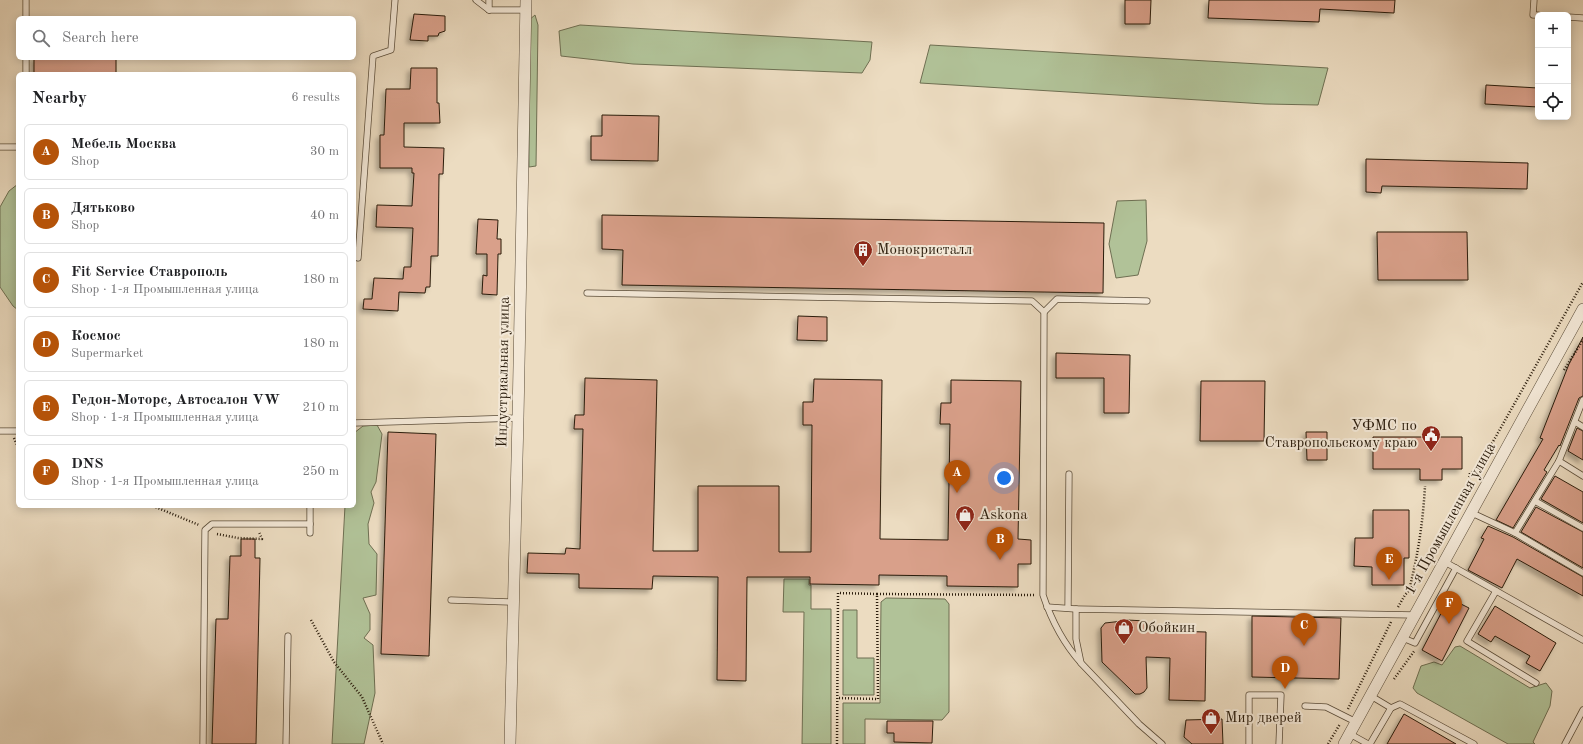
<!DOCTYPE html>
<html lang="en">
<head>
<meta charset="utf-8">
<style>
	:root { --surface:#fff; --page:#f2f2f2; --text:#202124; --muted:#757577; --line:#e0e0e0; --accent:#b45309 }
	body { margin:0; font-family:"Old Standard TT",serif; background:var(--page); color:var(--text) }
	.controls { position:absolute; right:12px; top:12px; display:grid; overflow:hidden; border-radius:6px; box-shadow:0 2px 10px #0003 }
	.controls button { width:36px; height:36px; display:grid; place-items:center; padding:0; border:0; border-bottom:1px solid var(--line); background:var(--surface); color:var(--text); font:20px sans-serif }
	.you { position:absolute; left:1004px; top:478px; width:14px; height:14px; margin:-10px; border:3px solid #fff; border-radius:50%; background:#1a73e8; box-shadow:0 0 0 6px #1a73e833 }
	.badge { display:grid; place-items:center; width:26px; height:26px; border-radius:50%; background:var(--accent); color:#fff; font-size:13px; font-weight:700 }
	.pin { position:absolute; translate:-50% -33px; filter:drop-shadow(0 1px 2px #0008) }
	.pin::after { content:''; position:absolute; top:21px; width:14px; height:12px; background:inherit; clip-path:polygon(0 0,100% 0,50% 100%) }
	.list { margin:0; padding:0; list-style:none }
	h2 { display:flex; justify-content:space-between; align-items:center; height:52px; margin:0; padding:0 16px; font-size:17px }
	h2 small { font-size:13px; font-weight:400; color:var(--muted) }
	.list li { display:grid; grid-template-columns:26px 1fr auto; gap:12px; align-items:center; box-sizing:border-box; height:56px; margin:0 8px 8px; padding:0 8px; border:1px solid var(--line); border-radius:6px }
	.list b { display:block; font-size:15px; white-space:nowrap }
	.list p { margin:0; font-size:13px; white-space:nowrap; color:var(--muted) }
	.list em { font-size:13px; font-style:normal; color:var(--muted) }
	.icon { flex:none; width:22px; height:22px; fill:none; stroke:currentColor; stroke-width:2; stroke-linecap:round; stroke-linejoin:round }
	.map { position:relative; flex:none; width:1583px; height:744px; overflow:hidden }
	.search { position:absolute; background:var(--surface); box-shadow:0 2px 10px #0003; left:16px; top:16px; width:340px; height:44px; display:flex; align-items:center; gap:10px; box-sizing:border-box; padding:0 14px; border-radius:6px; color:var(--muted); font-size:15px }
	.panel { position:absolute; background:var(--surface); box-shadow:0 2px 10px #0003; left:16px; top:72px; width:340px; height:436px; border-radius:6px }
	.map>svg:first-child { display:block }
</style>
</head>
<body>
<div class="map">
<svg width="1583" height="744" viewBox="0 0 1583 744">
	<defs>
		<filter id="shadow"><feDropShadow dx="-3.5" dy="3.5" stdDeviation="2" flood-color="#0004"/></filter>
	</defs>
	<rect width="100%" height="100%" fill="#ecdcc1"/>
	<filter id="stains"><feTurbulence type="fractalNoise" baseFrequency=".005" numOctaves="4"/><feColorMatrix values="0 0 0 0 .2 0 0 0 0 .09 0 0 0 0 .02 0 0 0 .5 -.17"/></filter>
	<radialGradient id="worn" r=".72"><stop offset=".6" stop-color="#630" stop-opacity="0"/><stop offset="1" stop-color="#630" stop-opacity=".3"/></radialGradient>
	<g fill="#b1c298" stroke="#6e6f52">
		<polygon points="535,15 538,25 536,166 529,167 529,20"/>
		<polygon points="580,25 872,42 870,60 862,73 633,64 561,56 559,31"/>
		<polygon points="930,45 1328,68 1318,105 1265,104 920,83"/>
		<polygon points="18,184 18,310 13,306 0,287 0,207 9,191"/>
		<polygon points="1146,200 1147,241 1138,275 1116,278 1109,244 1117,201"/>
		<polygon points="377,425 382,434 376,482 371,492 374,503 368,524 369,544 377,554 376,595 363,598 370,614 370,630 364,638 373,645 375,693 364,744 332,744 345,506 354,506 354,433 363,426"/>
		<polygon points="784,579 809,579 809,585 811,585 811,609 831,609 831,744 802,744 804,612 783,612"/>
		<polygon points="886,598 945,599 949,604 949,712 942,720 865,719 865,744 843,744 843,703 880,703 881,602"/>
		<polygon points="843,610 857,610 857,658 874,658 874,695 843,695"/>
		<polygon points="1460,646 1530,688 1546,683 1552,691 1550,706 1533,742 1535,744 1508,744 1417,693 1413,688 1421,666 1434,662 1442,665 1455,647"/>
	</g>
	<g fill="#d9a08a" stroke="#2a1c0c" filter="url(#shadow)">
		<polygon points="1125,0 1151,0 1150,24 1125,24"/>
		<polygon points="1209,0 1395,0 1394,13 1320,9 1319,22 1208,18"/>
		<polygon points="414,14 445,16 445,31 439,33 438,36 428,36 428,41 410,40"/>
		<rect x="34" y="58" width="82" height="16"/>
		<polygon points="411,68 437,68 437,103 439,103 440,123 404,123 404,147 444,148 443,174 439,174 438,256 431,256 430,287 426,287 425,293 399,292 398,311 363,309 364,299 372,299 374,278 403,279 404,267 411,267 413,228 376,227 377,205 412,206 414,173 412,173 412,168 380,168 380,135 384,135 386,89 410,89"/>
		<polygon points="1486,85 1538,88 1538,107 1485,104"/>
		<polygon points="602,115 659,116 658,161 591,160 591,136 602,136"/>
		<polygon points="1366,159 1528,163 1527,189 1382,186 1381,193 1366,192"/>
		<polygon points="602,215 1104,223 1103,293 622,285 623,250 602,249"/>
		<polygon points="478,219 498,220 497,239 501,239 501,254 498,254 497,295 482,294 483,275 487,276 487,254 476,254"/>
		<polygon points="1377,232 1467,232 1468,280 1378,280"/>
		<polygon points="798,316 827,317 827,341 797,340"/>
		<polygon points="1583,337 1583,396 1579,398 1560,446 1559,445 1544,470 1547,472 1513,528 1496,520 1543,439 1540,438 1569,364"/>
		<polygon points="1056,353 1130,355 1129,413 1104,413 1104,378 1056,378"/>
		<polygon points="585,378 657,380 653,551 698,551 698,486 779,486 779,552 811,552 812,425 803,425 803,402 813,402 814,379 882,380 880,539 948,540 950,424 940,424 941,403 951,403 951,380 1021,381 1018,539 1031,540 1031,564 1018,564 1018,587 947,586 947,576 879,575 879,585 810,584 810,577 747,577 746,681 717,680 718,577 653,576 652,589 579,588 579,574 527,573 528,553 565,554 566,548 580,549 583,429 574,429 575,415 584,415"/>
		<polygon points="1201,381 1265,381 1264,441 1200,441"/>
		<polygon points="1577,428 1583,431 1583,460 1568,451"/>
		<polygon points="388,432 436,434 429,656 381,654"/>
		<polygon points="1306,432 1327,432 1327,460 1307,460"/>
		<polygon points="1373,437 1462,437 1462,469 1442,469 1442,480 1420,480 1420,469 1373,469"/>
		<polygon points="1555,476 1583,492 1583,523 1541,499"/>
		<polygon points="1536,507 1583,532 1583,568 1521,532"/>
		<polygon points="1373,510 1409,510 1409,558 1404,558 1404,585 1372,585 1372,567 1354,566 1355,538 1373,538"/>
		<polygon points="1488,526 1513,537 1583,577 1583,596 1517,559 1502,588 1468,570 1484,539 1481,538"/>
		<polygon points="241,539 255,539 255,558 260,558 256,744 212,744 216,619 228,619 230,556 241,556"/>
		<polygon points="1449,598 1469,608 1442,661 1422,650"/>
		<polygon points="1495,606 1556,643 1540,671 1526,663 1530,656 1495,636 1491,642 1478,634"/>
		<polygon points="1252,616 1341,618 1339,679 1252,677"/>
		<polygon points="1127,620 1146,621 1146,627 1170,628 1170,631 1206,632 1205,701 1169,700 1170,658 1146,657 1147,688 1144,692 1140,694 1135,694 1130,689 1102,662 1101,628 1105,623 1123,621"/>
		<polygon points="1404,714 1456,744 1387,744"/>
		<polygon points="1222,719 1223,744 1192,744 1184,737 1186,720"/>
		<polygon points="887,721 933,721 932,743 894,742 894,733 887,733"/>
	</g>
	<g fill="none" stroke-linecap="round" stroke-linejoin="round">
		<defs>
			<g id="service">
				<polyline points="476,0 489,10"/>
				<polyline points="489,0 489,10 526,10"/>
				<polyline points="1534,0 1533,15 1538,15"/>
				<polyline points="1568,17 1583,18"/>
				<polyline points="26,18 26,0"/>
				<polyline points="26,74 26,58"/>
				<polyline points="0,147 18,147"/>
				<polyline points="358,258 373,56 391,50 395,0"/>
				<path d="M587,293l445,8 12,11 -1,283c8,24 21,49 38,68"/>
				<polyline points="1044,312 1057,299 1147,301"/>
				<polyline points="1575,422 1583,427"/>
				<polyline points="354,423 518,418"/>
				<polyline points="0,431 18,431"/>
				<polyline points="1559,461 1583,476"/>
				<polyline points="1535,501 1583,528"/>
				<polyline points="1472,513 1515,533 1559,461 1583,400"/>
				<polyline points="310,533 310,506"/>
				<polyline points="1515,533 1583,573"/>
				<polyline points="1445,562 1583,640"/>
				<polyline points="1496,591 1467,641 1536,683"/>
				<polyline points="451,600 513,602"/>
				<polyline points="1047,607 1076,609"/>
				<polyline points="1068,608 1069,474"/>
				<polyline points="1403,638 1415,643 1456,568"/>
				<polyline points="1371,696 1391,708 1400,704 1474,744"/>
				<polyline points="1305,706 1326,707 1356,722"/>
				<polyline points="1350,734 1368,744"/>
				<polyline points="203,744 205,530 212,524 310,524"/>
				<polyline points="286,744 288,636"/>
				<polyline points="1162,744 1139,724 1081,663 1076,639 1076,609 1415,615"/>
				<polyline points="1249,744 1249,695 1281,695 1279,744"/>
				<polyline points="1370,744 1391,708"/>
				<polyline points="1565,744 1583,710"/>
			</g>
			<g id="minor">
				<polyline points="510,744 518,418 526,0"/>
				<polyline points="1344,744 1583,309"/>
			</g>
		</defs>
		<use href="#service" stroke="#5a4c39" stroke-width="7"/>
		<use href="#minor" stroke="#5a4c39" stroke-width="12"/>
		<g stroke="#2a1c0c" stroke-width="2.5" stroke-dasharray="1 2" stroke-linecap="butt">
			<polyline points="1564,370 1583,340"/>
			<polyline points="14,438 18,447"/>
			<polyline points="1467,495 1470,473 1477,470 1583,282"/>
			<polyline points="153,506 199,525"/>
			<polyline points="217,534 238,538 262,539 259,532"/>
			<path d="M1409,590c9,-34 14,-69 16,-104"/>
			<polyline points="877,594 1035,595"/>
			<polyline points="1398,607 1405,595 1422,576"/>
			<polyline points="311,620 334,662 362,697 383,744"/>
			<polyline points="1394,679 1415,650"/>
			<polyline points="1348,709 1391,622"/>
			<polyline points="837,744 838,593 877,594 878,699 838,698"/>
			<polyline points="1328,744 1340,724"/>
		</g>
		<use href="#service" stroke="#f3e8d7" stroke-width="5.5"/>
		<use href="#minor" stroke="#f3e8d7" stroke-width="11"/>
	</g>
	<defs>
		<symbol id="building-pin" viewBox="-11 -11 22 30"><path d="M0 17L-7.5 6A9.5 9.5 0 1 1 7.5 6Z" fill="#8f2418" stroke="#f3e8d7"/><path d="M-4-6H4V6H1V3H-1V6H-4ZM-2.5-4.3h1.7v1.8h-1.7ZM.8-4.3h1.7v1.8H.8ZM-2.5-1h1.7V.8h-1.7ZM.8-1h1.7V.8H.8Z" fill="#fff"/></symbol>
		<symbol id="civic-pin" viewBox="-11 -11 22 30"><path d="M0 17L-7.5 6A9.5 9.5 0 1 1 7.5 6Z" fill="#8f2418" stroke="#f3e8d7"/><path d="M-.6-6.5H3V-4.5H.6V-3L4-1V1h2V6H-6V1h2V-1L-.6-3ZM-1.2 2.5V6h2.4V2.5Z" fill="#fff"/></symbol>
		<symbol id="shop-pin" viewBox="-11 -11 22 30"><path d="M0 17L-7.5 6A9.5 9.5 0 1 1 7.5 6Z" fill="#8f2418" stroke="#f3e8d7"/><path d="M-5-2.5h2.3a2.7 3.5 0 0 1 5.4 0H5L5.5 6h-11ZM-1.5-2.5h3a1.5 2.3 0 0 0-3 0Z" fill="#fff"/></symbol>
	</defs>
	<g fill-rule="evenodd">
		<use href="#building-pin" x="852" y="239" width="22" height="30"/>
		<use href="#civic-pin" x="1420" y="424" width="22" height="30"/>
		<use href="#shop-pin" x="954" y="504" width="22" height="30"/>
		<use href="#shop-pin" x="1113" y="617" width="22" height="30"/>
		<use href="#shop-pin" x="1200" y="707" width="22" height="30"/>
	</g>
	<g text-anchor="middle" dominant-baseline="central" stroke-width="4" stroke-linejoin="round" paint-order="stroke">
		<g font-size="15" fill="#2a1c0c" stroke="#f3e8d7" text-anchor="start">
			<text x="877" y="250">Монокристалл</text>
			<text x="1417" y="426" text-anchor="end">УФМС по<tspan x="1417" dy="17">Ставропольскому краю</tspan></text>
			<text x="979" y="515">Askona</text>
			<text x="1138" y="628">Обойкин</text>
			<text x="1225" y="718">Мир дверей</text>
		</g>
		<g font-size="15" fill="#2a1c0c" stroke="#f3e8d7">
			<text transform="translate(504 372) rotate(-89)">Индустриальная улица</text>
			<text transform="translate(1451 519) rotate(-61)">1-я Промышленная улица</text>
		</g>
	</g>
	<rect width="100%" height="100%" filter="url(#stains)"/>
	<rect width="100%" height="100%" fill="url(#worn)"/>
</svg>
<div class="controls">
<button>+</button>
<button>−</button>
<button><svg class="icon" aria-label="locate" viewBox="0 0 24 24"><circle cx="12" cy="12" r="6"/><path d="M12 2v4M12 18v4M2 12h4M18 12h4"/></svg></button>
</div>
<div class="you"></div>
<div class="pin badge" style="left:957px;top:493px">A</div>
<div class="pin badge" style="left:1000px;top:560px">B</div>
<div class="pin badge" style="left:1304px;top:646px">C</div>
<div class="pin badge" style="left:1285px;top:689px">D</div>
<div class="pin badge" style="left:1389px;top:580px">E</div>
<div class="pin badge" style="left:1449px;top:624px">F</div>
<div class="search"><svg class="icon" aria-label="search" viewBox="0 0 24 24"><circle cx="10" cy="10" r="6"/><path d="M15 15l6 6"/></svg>Search here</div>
<section class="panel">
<h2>Nearby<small>6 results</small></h2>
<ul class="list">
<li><span class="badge">A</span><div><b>Мебель Москва</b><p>Shop</p></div><em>30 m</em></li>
<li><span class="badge">B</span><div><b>Дятьково</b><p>Shop</p></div><em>40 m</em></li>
<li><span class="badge">C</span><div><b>Fit Service Ставрополь</b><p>Shop · 1-я Промышленная улица</p></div><em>180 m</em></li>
<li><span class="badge">D</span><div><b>Космос</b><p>Supermarket</p></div><em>180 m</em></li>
<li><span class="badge">E</span><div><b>Гедон-Моторс, Автосалон VW</b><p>Shop · 1-я Промышленная улица</p></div><em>210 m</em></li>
<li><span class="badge">F</span><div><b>DNS</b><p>Shop · 1-я Промышленная улица</p></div><em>250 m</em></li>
</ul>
</section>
</div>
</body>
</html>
